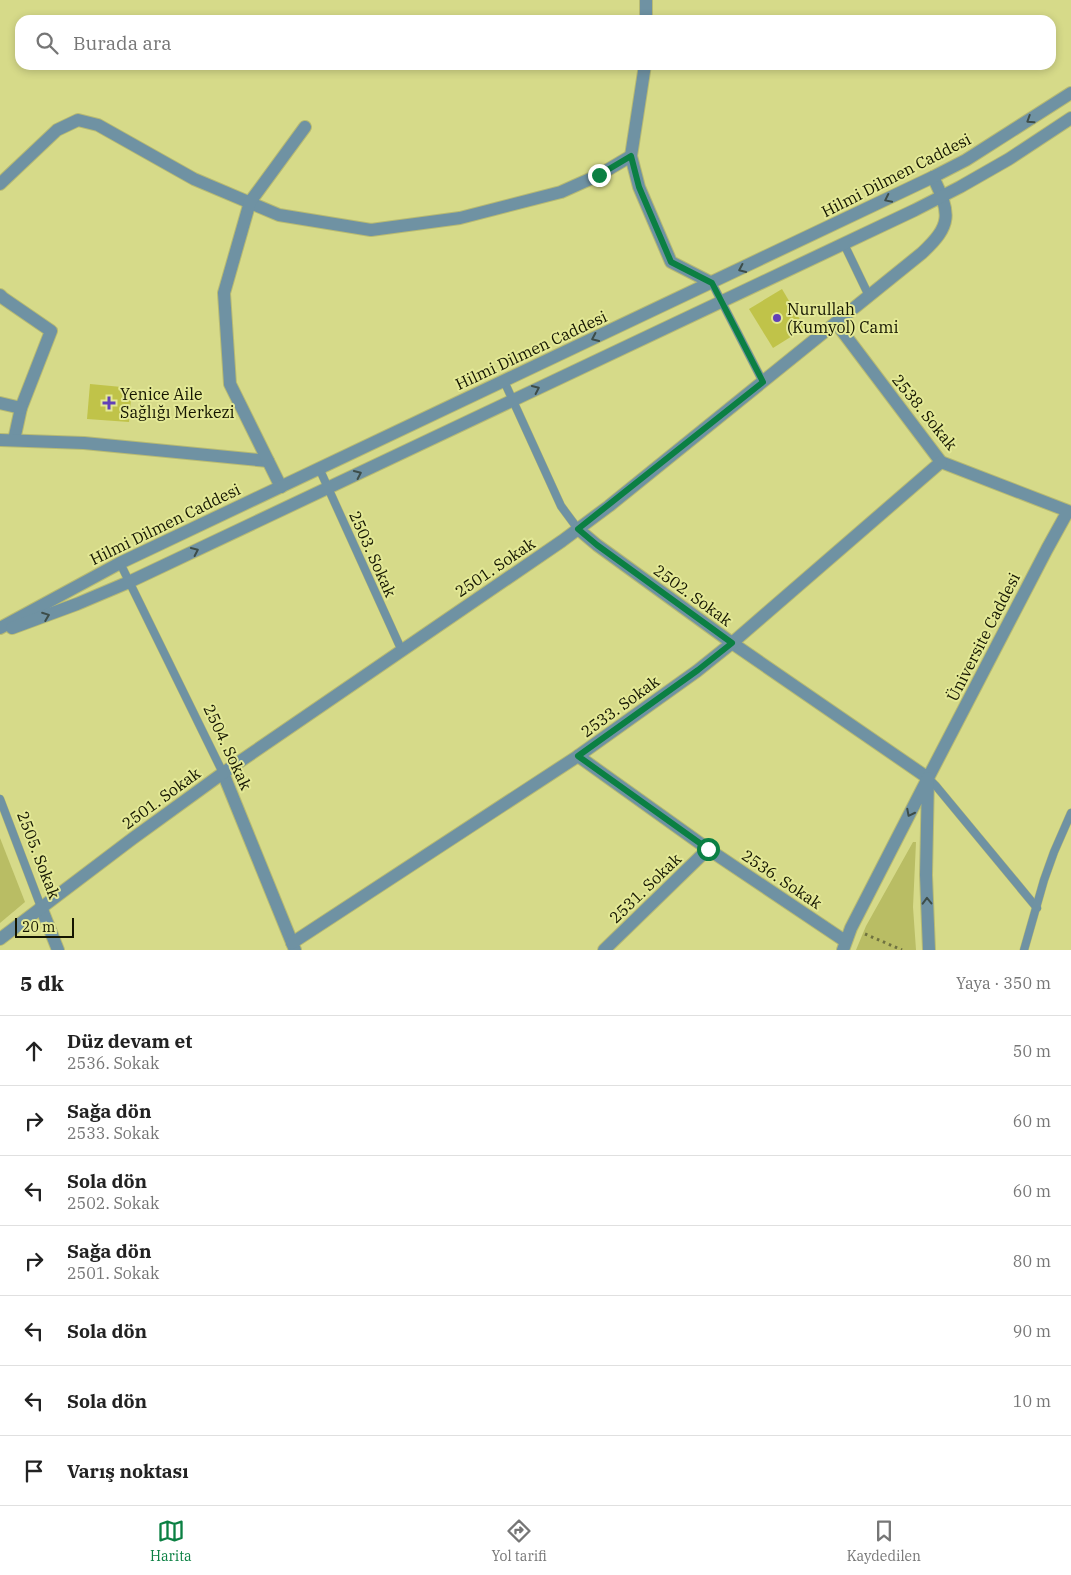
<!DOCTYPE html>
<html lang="tr">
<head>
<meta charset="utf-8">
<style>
	:root { --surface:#fff; --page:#f2f2f2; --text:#222; --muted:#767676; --line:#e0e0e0; --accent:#0b8043 }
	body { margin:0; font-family:"IBM Plex Serif",serif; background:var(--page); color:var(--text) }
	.scale { position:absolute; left:15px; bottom:12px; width:59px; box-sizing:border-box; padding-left:5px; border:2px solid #141500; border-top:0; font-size:14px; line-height:18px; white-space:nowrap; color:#141500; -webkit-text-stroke:4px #e3e896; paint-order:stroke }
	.stop { position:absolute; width:15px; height:15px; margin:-11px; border:4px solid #0b8043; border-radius:50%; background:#fff }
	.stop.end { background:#0b8043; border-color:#fff; box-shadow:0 1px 5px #0008 }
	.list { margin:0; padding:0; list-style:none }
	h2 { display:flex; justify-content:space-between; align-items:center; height:65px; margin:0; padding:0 20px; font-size:21px }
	h2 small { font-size:16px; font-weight:400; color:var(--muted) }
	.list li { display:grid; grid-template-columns:32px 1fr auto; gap:15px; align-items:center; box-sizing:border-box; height:70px; padding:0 20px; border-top:1px solid var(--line) }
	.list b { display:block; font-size:19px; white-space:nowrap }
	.list p { margin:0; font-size:16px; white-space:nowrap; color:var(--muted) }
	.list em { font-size:16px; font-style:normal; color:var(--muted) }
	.icon { flex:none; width:28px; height:28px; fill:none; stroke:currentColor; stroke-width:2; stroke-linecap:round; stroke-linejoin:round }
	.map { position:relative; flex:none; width:1071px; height:950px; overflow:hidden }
	.search { position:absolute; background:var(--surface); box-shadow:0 2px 8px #0003; left:15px; right:15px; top:15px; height:55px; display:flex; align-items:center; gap:12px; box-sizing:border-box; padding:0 18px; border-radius:15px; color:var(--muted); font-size:19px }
	.sheet { height:555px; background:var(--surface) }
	nav { display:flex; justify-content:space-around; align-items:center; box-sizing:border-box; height:70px; border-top:1px solid var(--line); background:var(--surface); font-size:14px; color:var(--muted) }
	nav a { display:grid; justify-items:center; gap:2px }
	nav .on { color:var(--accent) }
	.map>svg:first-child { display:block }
</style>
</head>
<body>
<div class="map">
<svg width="1071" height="950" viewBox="0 0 1071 950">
	<rect width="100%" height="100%" fill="#d6da89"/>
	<g fill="#b9bd64">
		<polygon points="0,838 25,902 0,923"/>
		<polygon points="913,842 916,842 913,907 916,950 856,950 866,926"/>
	</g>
	<g fill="#c0c349">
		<polygon points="782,289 805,328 773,348 749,309"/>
		<polygon points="90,384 132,388 129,422 87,419"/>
	</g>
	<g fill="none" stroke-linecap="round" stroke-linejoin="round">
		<defs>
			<g id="service">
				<polyline points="844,244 869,296"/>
				<polyline points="712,283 763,382"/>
				<polyline points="504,381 561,506 578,529"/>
				<polyline points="319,468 402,651"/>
				<polyline points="120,563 223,773"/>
				<polyline points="928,778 936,786 1037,908"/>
				<polyline points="0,799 41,907"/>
				<polyline points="1024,950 1044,880 1054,852 1071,813"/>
			</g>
			<g id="minor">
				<polyline points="646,20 646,0"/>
				<polyline points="645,65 631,156 639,187 671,262 712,283"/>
				<polyline points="0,184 57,130 78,120 98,125 194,179 279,215 371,230 460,218 561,192 599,175 631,156"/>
				<polyline points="0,295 3,298 51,331 21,408 14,440"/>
				<polyline points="0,403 21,408"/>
				<polyline points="0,440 84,443 268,461"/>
				<polyline points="281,487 230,384 224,293 250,202 305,127"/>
				<polyline points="578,529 597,545 732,643 928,778 1047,549 1068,511 941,462 836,323"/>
				<polyline points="578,756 708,849 845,941"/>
				<polyline points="223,773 295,950"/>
				<polyline points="41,907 58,950"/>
				<path d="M0,939l132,-100 91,-66 339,-232 47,-35 313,-253c30,-28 29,-39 11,-76"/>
				<polyline points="292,943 578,756 697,671 732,643 941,462"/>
				<polyline points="604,950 708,849"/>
				<polyline points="843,950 851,928 928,778 926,875 929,950"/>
			</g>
			<g id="tertiary">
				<polyline points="0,628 120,563 933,177 966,160 1071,93"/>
				<polyline points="12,628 77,604 129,582 915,210 960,187 1009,159 1071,118"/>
			</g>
		</defs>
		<use href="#service" stroke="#b7ba73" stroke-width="9"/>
		<use href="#minor" stroke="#b7ba73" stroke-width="14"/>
		<use href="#tertiary" stroke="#b7ba73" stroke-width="14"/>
		<polyline stroke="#6f7240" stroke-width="3" stroke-dasharray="2.5 4" stroke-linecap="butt" points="865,934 902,950"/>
		<use href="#service" stroke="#6f92a3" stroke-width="8"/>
		<use href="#minor" stroke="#6f92a3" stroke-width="12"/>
		<use href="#tertiary" stroke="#6f92a3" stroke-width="12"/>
	</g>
	<defs><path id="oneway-chevron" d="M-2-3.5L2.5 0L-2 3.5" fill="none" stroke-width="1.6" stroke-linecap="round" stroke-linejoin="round" transform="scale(1.25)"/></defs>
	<g stroke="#3d4d49">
		<use href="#oneway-chevron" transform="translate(1030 120) rotate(147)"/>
		<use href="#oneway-chevron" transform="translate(888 199) rotate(154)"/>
		<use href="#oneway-chevron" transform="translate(742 269) rotate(155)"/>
		<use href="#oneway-chevron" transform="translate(595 338) rotate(155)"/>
		<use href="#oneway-chevron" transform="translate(536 389) rotate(-25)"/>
		<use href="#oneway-chevron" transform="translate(358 474) rotate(-25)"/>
		<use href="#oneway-chevron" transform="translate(195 551) rotate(-25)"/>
		<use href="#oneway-chevron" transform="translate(46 616) rotate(-21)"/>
		<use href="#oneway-chevron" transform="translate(910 813) rotate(117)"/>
		<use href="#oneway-chevron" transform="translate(927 901) rotate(-91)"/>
	</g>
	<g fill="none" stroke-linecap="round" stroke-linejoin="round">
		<polyline stroke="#0b8043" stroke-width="6" points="599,175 631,156 639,187 671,262 712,283 763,382 578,529 597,545 732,643 698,670 578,756 708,849"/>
	</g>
	<g fill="#6140b8" stroke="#e3e896" stroke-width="2">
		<circle cx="777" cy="318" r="5"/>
		<path d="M106.5 395.5h5v5h5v5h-5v5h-5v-5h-5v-5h5z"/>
	</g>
	<g text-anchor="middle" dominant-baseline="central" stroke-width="4" stroke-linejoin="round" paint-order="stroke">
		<g font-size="16" fill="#141500" stroke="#e3e896">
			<text transform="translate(896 175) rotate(-27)">Hilmi Dilmen Caddesi</text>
			<text transform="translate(531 350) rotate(-25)">Hilmi Dilmen Caddesi</text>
			<text transform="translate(925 412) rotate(51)">2538. Sokak</text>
			<text transform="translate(165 524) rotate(-26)">Hilmi Dilmen Caddesi</text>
			<text transform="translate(373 554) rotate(66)">2503. Sokak</text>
			<text transform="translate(495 567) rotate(-34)">2501. Sokak</text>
			<text transform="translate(693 595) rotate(36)">2502. Sokak</text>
			<text transform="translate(983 637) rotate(-63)">Üniversite Caddesi</text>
			<text transform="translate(620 706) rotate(-36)">2533. Sokak</text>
			<text transform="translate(228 747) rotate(65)">2504. Sokak</text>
			<text transform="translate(161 798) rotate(-36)">2501. Sokak</text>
			<text transform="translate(39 855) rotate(69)">2505. Sokak</text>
			<text transform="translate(782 879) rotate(34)">2536. Sokak</text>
			<text transform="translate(645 888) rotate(-44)">2531. Sokak</text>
		</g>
		<g font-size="16" fill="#141500" stroke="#e3e896" text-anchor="start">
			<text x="787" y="309">Nurullah<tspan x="787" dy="18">(Kumyol) Cami</tspan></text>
			<text x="120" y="394">Yenice Aile<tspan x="120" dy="18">Sağlığı Merkezi</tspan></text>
		</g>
	</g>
</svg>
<div class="scale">20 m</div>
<div class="stop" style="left:708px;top:849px"></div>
<div class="stop end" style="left:599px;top:175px"></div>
<div class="search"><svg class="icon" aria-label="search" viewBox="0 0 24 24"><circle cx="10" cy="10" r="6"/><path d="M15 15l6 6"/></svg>Burada ara</div>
</div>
<section class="sheet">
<h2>5 dk<small>Yaya · 350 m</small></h2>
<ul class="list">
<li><svg class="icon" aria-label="ahead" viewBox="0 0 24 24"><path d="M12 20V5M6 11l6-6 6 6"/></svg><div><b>Düz devam et</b><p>2536. Sokak</p></div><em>50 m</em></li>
<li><svg class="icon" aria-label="right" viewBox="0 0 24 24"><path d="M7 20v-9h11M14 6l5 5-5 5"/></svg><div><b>Sağa dön</b><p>2533. Sokak</p></div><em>60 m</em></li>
<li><svg class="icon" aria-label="left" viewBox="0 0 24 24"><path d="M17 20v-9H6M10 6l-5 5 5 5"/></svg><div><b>Sola dön</b><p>2502. Sokak</p></div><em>60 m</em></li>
<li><svg class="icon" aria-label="right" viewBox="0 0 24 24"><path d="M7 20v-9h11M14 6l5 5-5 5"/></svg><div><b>Sağa dön</b><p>2501. Sokak</p></div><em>80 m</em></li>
<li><svg class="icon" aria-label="left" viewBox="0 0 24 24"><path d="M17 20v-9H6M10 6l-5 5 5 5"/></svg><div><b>Sola dön</b></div><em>90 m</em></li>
<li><svg class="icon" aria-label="left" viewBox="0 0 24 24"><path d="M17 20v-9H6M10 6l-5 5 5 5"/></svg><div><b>Sola dön</b></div><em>10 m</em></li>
<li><svg class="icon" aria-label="arrive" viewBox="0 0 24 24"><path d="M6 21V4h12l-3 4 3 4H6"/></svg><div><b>Varış noktası</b></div></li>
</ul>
</section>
<nav>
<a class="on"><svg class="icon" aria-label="map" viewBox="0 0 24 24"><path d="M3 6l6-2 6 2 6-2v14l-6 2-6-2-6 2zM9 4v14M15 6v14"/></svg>Harita</a>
<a><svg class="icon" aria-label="directions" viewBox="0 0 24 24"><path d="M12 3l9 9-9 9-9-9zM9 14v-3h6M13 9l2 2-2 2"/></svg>Yol tarifi</a>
<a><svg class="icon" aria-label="saved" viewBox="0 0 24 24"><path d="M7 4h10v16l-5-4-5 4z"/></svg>Kaydedilen</a>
</nav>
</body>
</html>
